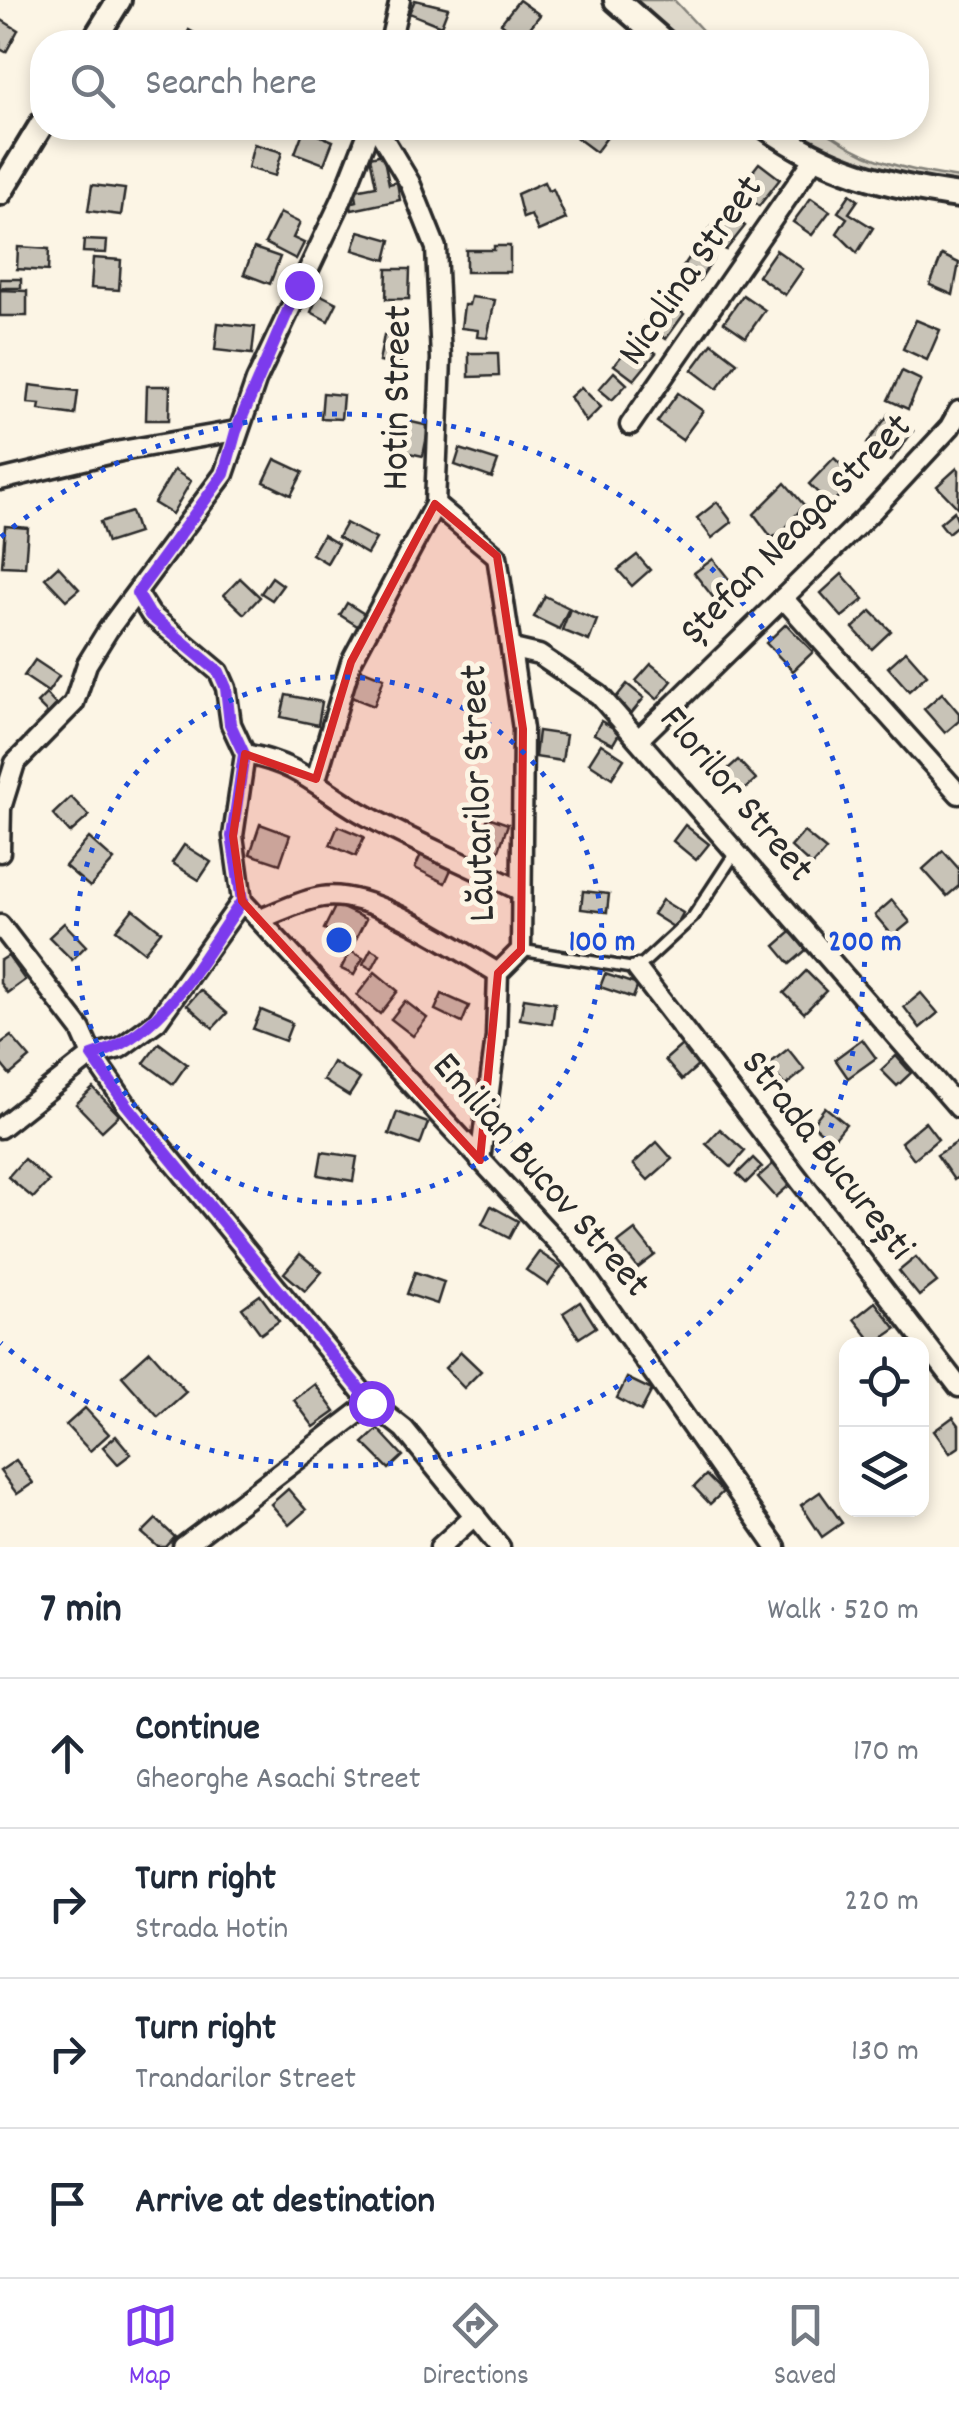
<!DOCTYPE html>
<html lang="en">
<head>
<meta charset="utf-8">
<style>
	:root { --surface:#fff; --page:#f2f2f3; --text:#1f2937; --muted:#747a83; --line:#e0e1e3; --accent:#7c3aed }
	body { margin:0; font-family:Dekko,sans-serif; background:var(--page); color:var(--text) }
	.controls { position:absolute; right:30px; bottom:30px; display:grid; overflow:hidden; border-radius:20px; box-shadow:0 5px 15px #0003 }
	.controls button { width:90px; height:90px; display:grid; place-items:center; padding:0; border:0; border-bottom:2px solid var(--line); background:var(--surface); color:var(--text); font:50px sans-serif }
	.stop { position:absolute; width:30px; height:30px; margin:-22px; border:8px solid #7c3aed; border-radius:50%; background:#fff }
	.stop.end { background:#7c3aed; border-color:#fff; box-shadow:0 2px 10px #0008 }
	.list { margin:0; padding:0; list-style:none }
	h2 { display:flex; justify-content:space-between; align-items:center; height:130px; margin:0; padding:0 40px; font-size:42px }
	h2 small { font-size:32px; font-weight:400; color:var(--muted) }
	.list li { display:grid; grid-template-columns:65px 1fr auto; gap:30px; align-items:center; box-sizing:border-box; height:150px; padding:0 40px; border-top:2px solid var(--line) }
	.list b { display:block; font-size:38px; white-space:nowrap }
	.list p { margin:0; font-size:32px; white-space:nowrap; color:var(--muted) }
	.list em { font-size:32px; font-style:normal; color:var(--muted) }
	.icon { flex:none; width:55px; height:55px; fill:none; stroke:currentColor; stroke-width:2; stroke-linecap:round; stroke-linejoin:round }
	.map { position:relative; flex:none; width:959px; height:1547px; overflow:hidden }
	.search { position:absolute; background:var(--surface); box-shadow:0 5px 15px #0003; left:30px; right:30px; top:30px; height:110px; display:flex; align-items:center; gap:25px; box-sizing:border-box; padding:0 35px; border-radius:40px; color:var(--muted); font-size:38px }
	.sheet { height:730px; background:var(--surface) }
	nav { display:flex; justify-content:space-around; align-items:center; box-sizing:border-box; height:140px; border-top:2px solid var(--line); background:var(--surface); font-size:28px; color:var(--muted) }
	nav a { display:grid; justify-items:center; gap:5px }
	nav .on { color:var(--accent) }
	.map>svg:first-child { display:block }
</style>
</head>
<body>
<div class="map">
<svg width="959" height="1547" viewBox="0 0 959 1547">
	<rect width="100%" height="100%" fill="#fcf5e5"/>
	<filter id="ink" filterUnits="userSpaceOnUse"><feTurbulence type="fractalNoise" baseFrequency=".01" numOctaves="2"/><feDisplacementMap in="SourceGraphic" scale="20" xChannelSelector="R" yChannelSelector="G"/><feConvolveMatrix kernelMatrix="1 2 1 2 8 2 1 2 1" color-interpolation-filters="sRGB"/></filter>
	<g filter="url(#ink)">
		<g fill="#ded8ca" stroke="#84827a" stroke-width="2.5">
			<polygon points="634,0 674,0 713,42 682,42"/>
			<path d="M787,128c50,-1 39,9 79,27 31,13 61,18 93,23v9c-72,-11 -110,-20 -172,-59z"/>
		</g>
		<g fill="#c8c3b7" stroke="#2b2b2b" stroke-width="2.5">
			<polygon points="415,0 448,8 441,26 409,13"/>
			<polygon points="519,0 540,15 521,39 501,23"/>
			<polygon points="0,19 18,30 6,52 0,49"/>
			<polygon points="189,30 209,41 208,42 183,42"/>
			<polygon points="540,30 554,39 551,42 531,42"/>
			<polygon points="572,128 614,128 596,152 569,132"/>
			<polygon points="304,129 333,141 324,164 295,153"/>
			<polygon points="254,144 282,152 275,176 248,168"/>
			<polygon points="383,154 389,184 397,182 400,200 352,210 350,203 357,201 355,190 376,186 370,157"/>
			<polygon points="759,163 780,179 759,206 738,190"/>
			<polygon points="544,182 548,191 553,189 566,219 538,231 531,215 523,218 517,194"/>
			<polygon points="92,185 125,189 121,215 88,211"/>
			<polygon points="850,194 858,200 849,213 873,228 857,253 837,233 847,218 838,212"/>
			<polygon points="811,198 830,211 812,235 793,222"/>
			<polygon points="725,210 745,226 726,250 706,234"/>
			<polygon points="280,213 300,223 293,238 304,243 296,259 265,243"/>
			<polygon points="359,231 391,240 386,260 353,250"/>
			<polygon points="84,240 107,241 106,253 83,252"/>
			<polygon points="494,246 510,246 510,272 466,272 466,250 494,250"/>
			<polygon points="697,246 714,258 698,282 681,270"/>
			<polygon points="18,247 49,249 48,271 17,269"/>
			<polygon points="254,248 280,257 270,284 244,274"/>
			<polygon points="776,250 803,269 785,295 758,276"/>
			<polygon points="942,255 959,263 953,295 930,285"/>
			<polygon points="93,258 121,260 119,290 91,288"/>
			<polygon points="387,269 410,269 409,299 386,299"/>
			<rect x="0" y="279" width="21" height="9"/>
			<polygon points="0,290 27,291 27,316 0,316"/>
			<polygon points="319,294 337,303 328,321 311,312"/>
			<polygon points="743,295 765,310 746,337 724,322"/>
			<polygon points="471,297 495,300 487,338 477,337 478,330 461,328 464,305 469,305"/>
			<polygon points="661,298 684,314 666,339 643,323"/>
			<polygon points="916,320 940,330 927,360 903,349"/>
			<polygon points="218,323 255,327 252,354 215,350"/>
			<polygon points="384,335 405,338 400,365 379,362"/>
			<polygon points="636,338 656,353 634,380 614,365"/>
			<polygon points="712,343 737,362 717,389 692,370"/>
			<polygon points="469,353 498,353 499,376 469,377"/>
			<polygon points="902,371 921,380 908,409 888,400"/>
			<polygon points="614,372 627,384 612,400 599,389"/>
			<polygon points="30,385 78,391 75,415 39,410 40,404 28,403"/>
			<polygon points="147,386 170,386 169,420 146,420"/>
			<polygon points="581,387 601,407 586,422 570,397"/>
			<polygon points="323,393 343,395 341,419 321,418"/>
			<polygon points="678,393 703,411 682,440 657,422"/>
			<polygon points="889,414 913,431 891,461 867,443"/>
			<polygon points="407,421 429,426 423,456 400,451"/>
			<polygon points="460,449 498,461 492,478 455,465"/>
			<polygon points="834,458 856,479 830,505 809,484"/>
			<polygon points="275,459 303,472 291,495 264,482"/>
			<polygon points="957,468 959,470 958,508 937,486"/>
			<polygon points="174,470 191,481 172,514 154,503"/>
			<polygon points="785,483 804,505 784,530 772,538 754,514"/>
			<polygon points="717,502 732,522 712,538 697,518"/>
			<polygon points="954,511 959,524 948,533 940,523"/>
			<polygon points="131,512 138,533 107,543 100,522"/>
			<polygon points="346,523 376,539 367,554 338,537"/>
			<polygon points="5,526 28,528 25,567 2,566"/>
			<polygon points="323,535 338,544 327,563 312,554"/>
			<polygon points="637,555 650,570 632,586 618,570"/>
			<polygon points="713,559 735,587 716,601 694,573"/>
			<polygon points="58,566 79,589 66,600 45,578"/>
			<polygon points="842,574 864,599 842,617 821,593"/>
			<polygon points="272,577 283,585 272,600 261,593"/>
			<polygon points="240,578 260,597 244,614 224,595"/>
			<polygon points="545,596 569,608 559,629 534,617"/>
			<polygon points="347,603 366,615 359,627 340,615"/>
			<polygon points="570,609 597,620 589,641 562,630"/>
			<polygon points="871,611 891,631 872,649 853,628"/>
			<polygon points="786,624 813,652 793,671 766,643"/>
			<polygon points="906,651 927,675 909,691 888,667"/>
			<polygon points="35,660 59,676 48,692 24,676"/>
			<polygon points="651,664 672,681 657,699 636,681"/>
			<polygon points="361,669 384,678 374,706 351,697"/>
			<polygon points="627,684 644,698 631,714 614,700"/>
			<polygon points="942,693 959,713 959,721 945,733 924,709"/>
			<polygon points="46,694 56,705 48,714 37,703"/>
			<polygon points="286,695 322,702 318,725 281,717"/>
			<polygon points="601,721 620,732 613,744 594,734"/>
			<polygon points="538,731 566,735 562,761 535,757"/>
			<polygon points="601,744 624,759 612,778 589,763"/>
			<polygon points="738,760 756,779 739,795 721,775"/>
			<polygon points="71,797 89,816 70,833 53,814"/>
			<polygon points="488,817 508,824 496,859 476,852"/>
			<polygon points="260,824 290,835 280,864 250,854"/>
			<polygon points="685,825 709,844 696,860 673,841"/>
			<polygon points="338,826 364,837 356,856 330,845"/>
			<polygon points="804,832 826,850 812,866 791,847"/>
			<polygon points="89,838 114,860 90,887 65,866"/>
			<polygon points="184,845 211,862 199,880 172,863"/>
			<polygon points="423,850 453,865 445,883 415,868"/>
			<polygon points="943,851 959,869 959,886 947,896 923,869"/>
			<polygon points="583,891 609,894 607,912 581,909"/>
			<polygon points="662,900 683,913 675,928 653,914"/>
			<polygon points="892,900 910,922 893,936 875,915"/>
			<polygon points="336,905 366,919 354,943 324,929"/>
			<polygon points="133,909 161,931 144,952 116,930"/>
			<polygon points="64,923 86,946 72,960 49,937"/>
			<polygon points="791,932 806,950 790,964 775,946"/>
			<polygon points="371,949 380,954 372,969 363,964"/>
			<polygon points="350,951 363,958 354,975 341,969"/>
			<polygon points="8,956 25,980 7,993 0,983 0,961"/>
			<polygon points="806,971 826,991 804,1013 784,993"/>
			<polygon points="375,972 398,991 380,1014 357,995"/>
			<polygon points="605,974 638,985 633,998 600,987"/>
			<polygon points="200,990 227,1013 213,1028 187,1005"/>
			<polygon points="921,993 938,1013 920,1028 904,1007"/>
			<polygon points="442,994 469,1006 462,1023 435,1010"/>
			<polygon points="524,998 555,1003 552,1024 520,1019"/>
			<polygon points="405,1001 427,1018 413,1036 391,1019"/>
			<polygon points="261,1010 292,1023 285,1041 253,1029"/>
			<polygon points="11,1036 30,1058 10,1075 0,1063 0,1044"/>
			<polygon points="862,1039 876,1058 848,1078 835,1059"/>
			<polygon points="159,1043 187,1064 173,1084 144,1063"/>
			<polygon points="682,1045 699,1065 682,1080 665,1060"/>
			<polygon points="788,1049 805,1070 785,1086 768,1065"/>
			<polygon points="896,1056 911,1073 897,1086 881,1070"/>
			<polygon points="333,1062 360,1079 349,1096 323,1080"/>
			<polygon points="93,1088 119,1115 102,1131 76,1104"/>
			<polygon points="825,1107 846,1124 832,1141 812,1124"/>
			<polygon points="397,1112 428,1123 420,1145 389,1134"/>
			<polygon points="925,1122 938,1139 914,1159 901,1142"/>
			<polygon points="720,1129 745,1151 731,1167 706,1144"/>
			<polygon points="959,1141 959,1176 954,1180 937,1155"/>
			<polygon points="657,1142 672,1159 648,1180 633,1164"/>
			<polygon points="322,1152 357,1157 353,1181 318,1175"/>
			<polygon points="753,1158 762,1167 746,1183 737,1174"/>
			<polygon points="24,1159 49,1181 33,1198 8,1177"/>
			<polygon points="774,1163 792,1183 776,1197 758,1177"/>
			<polygon points="491,1206 518,1221 509,1238 482,1224"/>
			<polygon points="635,1230 655,1255 638,1268 618,1243"/>
			<polygon points="539,1252 561,1267 548,1285 526,1270"/>
			<polygon points="300,1254 322,1272 305,1291 284,1273"/>
			<polygon points="916,1257 937,1282 919,1296 899,1271"/>
			<polygon points="415,1272 444,1282 437,1304 407,1294"/>
			<polygon points="260,1295 279,1321 261,1334 242,1308"/>
			<polygon points="580,1302 596,1327 579,1338 563,1313"/>
			<polygon points="875,1302 896,1329 874,1344 854,1319"/>
			<polygon points="150,1351 186,1392 158,1417 122,1376"/>
			<polygon points="461,1352 481,1371 464,1388 445,1368"/>
			<polygon points="627,1378 652,1390 641,1411 617,1398"/>
			<polygon points="315,1384 335,1412 314,1427 294,1400"/>
			<polygon points="85,1408 109,1434 90,1451 66,1425"/>
			<polygon points="953,1417 959,1425 959,1447 950,1453 934,1431"/>
			<polygon points="378,1429 403,1456 389,1469 363,1443"/>
			<polygon points="116,1436 131,1454 118,1464 103,1447"/>
			<polygon points="16,1460 33,1483 17,1494 0,1471"/>
			<polygon points="706,1475 723,1492 710,1504 694,1487"/>
			<polygon points="288,1489 306,1510 289,1525 271,1504"/>
			<polygon points="820,1492 842,1523 822,1537 801,1505"/>
			<polygon points="156,1519 175,1537 166,1547 158,1547 142,1533"/>
		</g>
		<g fill="none" stroke-linecap="round" stroke-linejoin="round">
			<defs>
				<polyline id="service" points="521,950 637,969 693,917 735,853"/>
				<g id="minor">
					<polyline points="390,42 400,0"/>
					<polyline points="630,425 814,159"/>
					<polyline points="0,480 121,451 236,431"/>
					<polyline points="435,504 497,556 523,729 521,950 498,973 496,1037 480,1160"/>
					<polyline points="783,598 959,794"/>
					<polyline points="513,649 539,655 599,695 959,1108"/>
					<polyline points="640,738 874,509 950,427 959,411"/>
					<path d="M245,754c54,10 71,32 115,58 51,29 107,52 159,78"/>
					<polyline points="316,779 351,662 435,504 441,359 436,248 410,183 377,128"/>
					<polyline points="0,852 1,808 15,763 74,703 87,664 108,630 224,474 256,381 342,199 370,128"/>
					<polyline points="242,901 578,1265 776,1547"/>
					<path d="M263,918c18,-7 39,-18 59,-21 50,-8 133,51 176,76"/>
					<polyline points="0,925 81,1030 92,1055 126,1104 371,1403 404,1429 500,1547"/>
					<polyline points="637,969 959,1387"/>
					<polyline points="0,1128 92,1055 120,1048 157,1021 242,901 233,836 245,754 231,724 226,688 219,672 151,615 137,593"/>
					<polyline points="183,1547 371,1403"/>
					<polyline points="440,1547 475,1515"/>
				</g>
				<g id="tertiary">
					<polyline points="616,0 664,42"/>
					<polyline points="93,42 119,0"/>
					<path d="M768,128c59,42 119,58 191,68"/>
					<polyline points="0,193 42,124"/>
				</g>
			</defs>
			<use href="#service" stroke="#2b2b2b" stroke-width="16"/>
			<use href="#minor" stroke="#2b2b2b" stroke-width="25"/>
			<use href="#tertiary" stroke="#2b2b2b" stroke-width="30"/>
			<use href="#service" stroke="#fcf5e5" stroke-width="9"/>
			<use href="#minor" stroke="#fcf5e5" stroke-width="18"/>
			<use href="#tertiary" stroke="#fcf5e5" stroke-width="22"/>
		</g>
	</g>
	<g fill="none" stroke-linecap="round" stroke-linejoin="round" filter="url(#ink)">
		<path stroke="#7c3aed" stroke-width="12" d="M299,285l-63,146 -12,43 -87,119 13,22 69,57 7,16 4,36 14,30 -12,82 10,65c-42,59 -76,133 -150,155l34,48 245,299"/>
	</g>
	<path fill="#d62828" fill-opacity="0.2" stroke="#d62828" stroke-width="8" stroke-linejoin="round" d="M435,504l62,52 26,173 -2,221 -23,23 -18,187 -238,-259 -9,-65 12,-82 71,25 35,-117z"/>
	<g fill="none" stroke="#1d4ed8" stroke-width="5" stroke-dasharray="5 10">
		<circle cx="339" cy="940" r="263"/>
		<path d="M1 537A526 526 0 1 1 1 1343"/>
	</g>
	<g text-anchor="middle" dominant-baseline="central" stroke-width="10" stroke-linejoin="round" paint-order="stroke">
		<g font-size="40" fill="#2b2b2b" stroke="#fcf5e5">
			<text transform="translate(693 272) rotate(-55)">Nicolina Street</text>
			<text transform="translate(400 398) rotate(-89)">Hotin Street</text>
			<text transform="translate(798 531) rotate(-45)">Ștefan Neaga Street</text>
			<text transform="translate(481 793) rotate(-92)">Lăutarilor Street</text>
			<text transform="translate(734 796) rotate(50)">Florilor Street</text>
			<text transform="translate(825 1157) rotate(52)">Strada București</text>
			<text transform="translate(539 1177) rotate(49)">Emilian Bucov Street</text>
		</g>
	</g>
	<circle cx="339" cy="940" r="15" fill="#1d4ed8" stroke="#fcf5e5" stroke-width="5"/>
	<g font-size="30" text-anchor="middle" font-weight="bold" fill="#1d4ed8" stroke="#fcf5e5" stroke-width="10" stroke-linejoin="round" paint-order="stroke">
		<text x="602" y="950">100 m</text>
		<text x="865" y="950">200 m</text>
	</g>
</svg>
<div class="controls">
<button><svg class="icon" aria-label="locate" viewBox="0 0 24 24"><circle cx="12" cy="12" r="6"/><path d="M12 2v4M12 18v4M2 12h4M18 12h4"/></svg></button>
<button><svg class="icon" aria-label="layers" viewBox="0 0 24 24"><path d="M12 4l9 5-9 5-9-5zM3 14l9 5 9-5"/></svg></button>
</div>
<div class="stop" style="left:371px;top:1403px"></div>
<div class="stop end" style="left:299px;top:285px"></div>
<div class="search"><svg class="icon" aria-label="search" viewBox="0 0 24 24"><circle cx="10" cy="10" r="6"/><path d="M15 15l6 6"/></svg>Search here</div>
</div>
<section class="sheet">
<h2>7 min<small>Walk · 520 m</small></h2>
<ul class="list">
<li><svg class="icon" aria-label="ahead" viewBox="0 0 24 24"><path d="M12 20V5M6 11l6-6 6 6"/></svg><div><b>Continue</b><p>Gheorghe Asachi Street</p></div><em>170 m</em></li>
<li><svg class="icon" aria-label="right" viewBox="0 0 24 24"><path d="M7 20v-9h11M14 6l5 5-5 5"/></svg><div><b>Turn right</b><p>Strada Hotin</p></div><em>220 m</em></li>
<li><svg class="icon" aria-label="right" viewBox="0 0 24 24"><path d="M7 20v-9h11M14 6l5 5-5 5"/></svg><div><b>Turn right</b><p>Trandarilor Street</p></div><em>130 m</em></li>
<li><svg class="icon" aria-label="arrive" viewBox="0 0 24 24"><path d="M6 21V4h12l-3 4 3 4H6"/></svg><div><b>Arrive at destination</b></div></li>
</ul>
</section>
<nav>
<a class="on"><svg class="icon" aria-label="map" viewBox="0 0 24 24"><path d="M3 6l6-2 6 2 6-2v14l-6 2-6-2-6 2zM9 4v14M15 6v14"/></svg>Map</a>
<a><svg class="icon" aria-label="directions" viewBox="0 0 24 24"><path d="M12 3l9 9-9 9-9-9zM9 14v-3h6M13 9l2 2-2 2"/></svg>Directions</a>
<a><svg class="icon" aria-label="saved" viewBox="0 0 24 24"><path d="M7 4h10v16l-5-4-5 4z"/></svg>Saved</a>
</nav>
</body>
</html>
